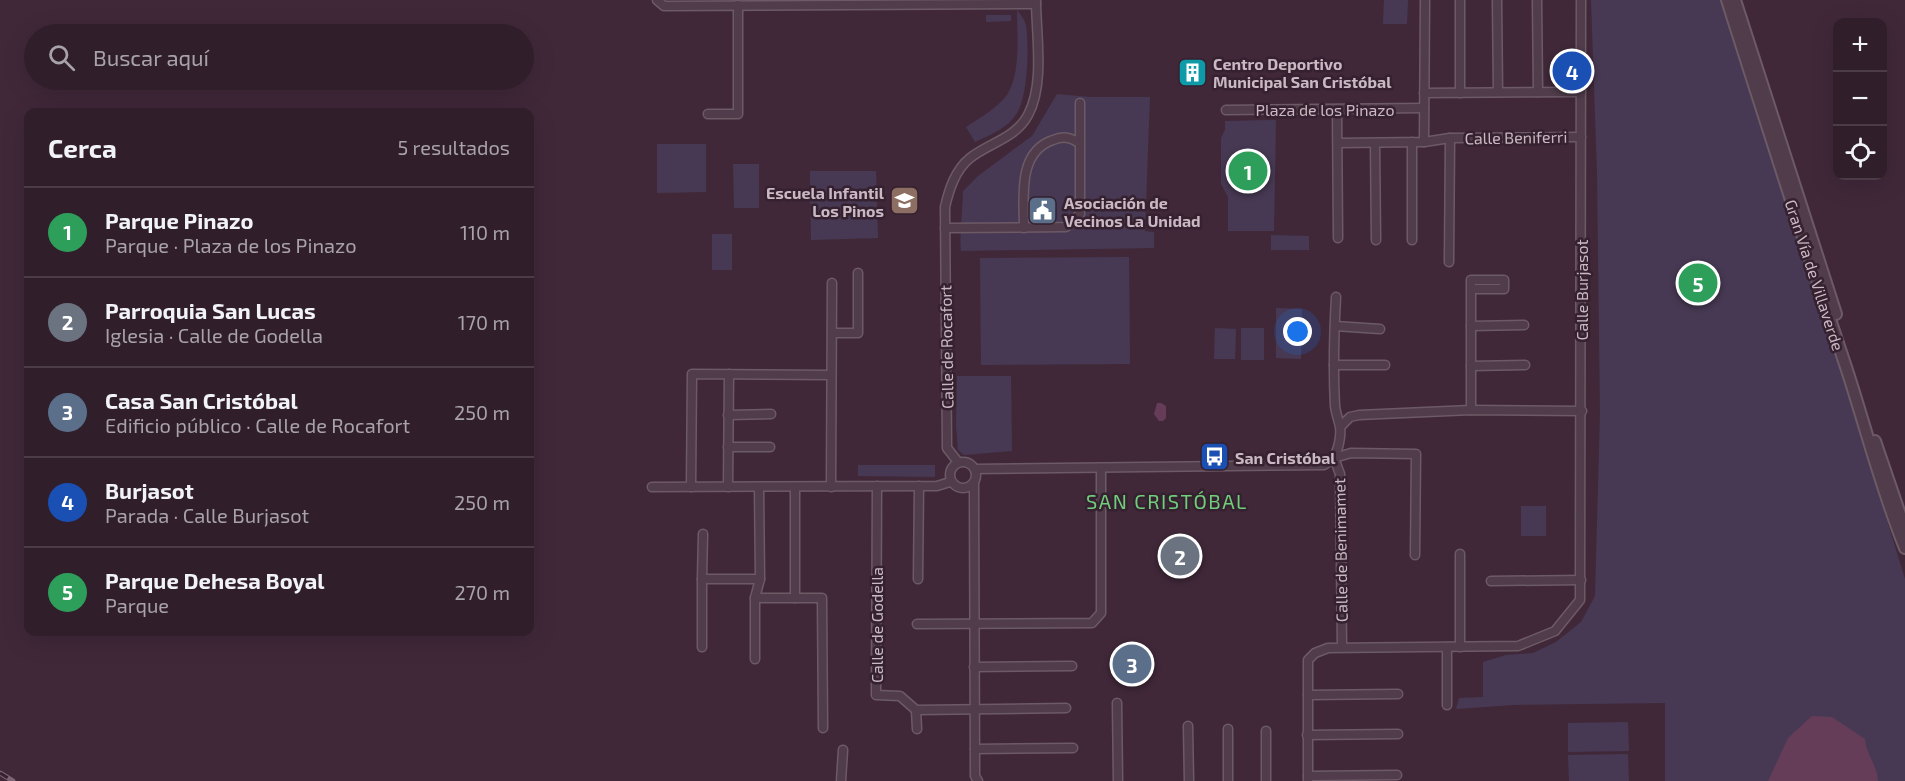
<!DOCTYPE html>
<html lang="es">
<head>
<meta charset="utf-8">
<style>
	:root { --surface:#301e2b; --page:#3c2b37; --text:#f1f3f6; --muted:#a8a2a9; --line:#4b3c47; --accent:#f197d4 }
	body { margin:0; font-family:"Exo 2",sans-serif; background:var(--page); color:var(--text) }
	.controls { position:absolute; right:18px; top:18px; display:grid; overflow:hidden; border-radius:12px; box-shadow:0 6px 24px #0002 }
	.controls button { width:54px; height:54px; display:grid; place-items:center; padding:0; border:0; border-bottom:2px solid var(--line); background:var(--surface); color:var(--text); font:30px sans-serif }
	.you { position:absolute; left:1298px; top:332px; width:21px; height:21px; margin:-15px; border:4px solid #fff; border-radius:50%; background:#1a73e8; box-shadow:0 0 0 9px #1a73e833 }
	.badge { display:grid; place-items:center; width:39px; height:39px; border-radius:50%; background:var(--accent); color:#fff; font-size:20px; font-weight:700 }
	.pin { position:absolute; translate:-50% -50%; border:3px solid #fff; box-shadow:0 2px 6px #0006 }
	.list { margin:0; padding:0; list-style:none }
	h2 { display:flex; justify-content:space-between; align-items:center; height:78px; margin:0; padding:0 24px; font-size:26px }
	h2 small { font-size:20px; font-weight:400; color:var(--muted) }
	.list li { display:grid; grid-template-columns:39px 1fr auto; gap:18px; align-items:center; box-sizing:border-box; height:90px; padding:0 24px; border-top:2px solid var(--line) }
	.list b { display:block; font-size:22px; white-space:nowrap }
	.list p { margin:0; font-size:20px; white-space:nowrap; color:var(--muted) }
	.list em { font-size:20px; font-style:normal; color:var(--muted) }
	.icon { flex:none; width:33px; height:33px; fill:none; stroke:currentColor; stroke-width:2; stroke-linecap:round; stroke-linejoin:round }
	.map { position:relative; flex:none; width:1905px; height:781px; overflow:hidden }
	.search { position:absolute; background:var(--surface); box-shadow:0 6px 24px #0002; left:24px; top:24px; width:510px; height:66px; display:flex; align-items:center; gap:15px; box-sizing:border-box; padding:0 21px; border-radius:33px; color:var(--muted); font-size:22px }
	.panel { position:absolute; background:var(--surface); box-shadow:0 6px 24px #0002; left:24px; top:108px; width:510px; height:528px; border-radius:12px }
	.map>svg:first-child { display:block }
</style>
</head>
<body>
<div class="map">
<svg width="1905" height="781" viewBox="0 0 1905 781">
	<rect width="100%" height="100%" fill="#402839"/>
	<g fill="#473953">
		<polygon points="1384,0 1408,0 1407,24 1383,24"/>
		<polygon points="1591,0 1727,0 1905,579 1905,781 1665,781 1665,703 1513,705 1456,709 1459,698 1483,697 1483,662 1506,655 1533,653 1556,642 1581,622 1595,596 1600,413 1597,173"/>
		<path d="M1017,10c4,5 8,10 9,16 3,21 2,69 -9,87 -9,15 -27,22 -42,29l-9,-15c13,-8 32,-20 41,-32 14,-21 10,-61 10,-85z"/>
		<polygon points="986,15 1011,15 1011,21 986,22"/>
		<path d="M1057,94l33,3h60l-5,134 9,1v16l-193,3c-2,-20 2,-40 2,-60l15,-15 54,-40z"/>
		<polygon points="1276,120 1274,231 1228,231 1228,197 1221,184 1221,138 1225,130 1225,121"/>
		<polygon points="657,144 706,144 706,192 657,193"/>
		<polygon points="733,164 759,164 759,208 734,208"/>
		<polygon points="810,171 876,171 878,238 811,240"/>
		<rect x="712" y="234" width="20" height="36"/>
		<polygon points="1271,235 1309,236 1309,250 1271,250"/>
		<polygon points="1129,257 1130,364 981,365 980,258"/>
		<polygon points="1276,308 1302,309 1301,359 1276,358"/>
		<polygon points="1215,328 1236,329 1235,359 1214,359"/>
		<rect x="1241" y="328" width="23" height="32"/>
		<polygon points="957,376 1011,376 1012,451 964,455 958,450 956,425"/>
		<polygon points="858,465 935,465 935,477 858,476"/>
		<polygon points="1546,506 1546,536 1521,536 1521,506"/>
		<polygon points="1628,722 1629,751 1568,752 1568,723"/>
		<polygon points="1628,754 1629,781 1569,781 1568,755"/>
	</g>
	<g fill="#653d59">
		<polygon points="1157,403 1161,403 1166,406 1166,418 1163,421 1159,421 1154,414"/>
		<path d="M1812,716l20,1 33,22c1,15 13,28 13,42h-110l20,-43z"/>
	</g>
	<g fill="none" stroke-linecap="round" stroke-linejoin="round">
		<defs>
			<g id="minor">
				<polyline points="657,0 664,6 1036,4"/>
				<polyline points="1460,0 1460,93"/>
				<polyline points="1497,0 1498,92"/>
				<polyline points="1537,0 1538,92"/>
				<polyline points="1424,93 1581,92"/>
				<polyline points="1226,110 1424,108"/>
				<polyline points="1337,110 1338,238"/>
				<polyline points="708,114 738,114 738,5"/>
				<polyline points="1412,142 1412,240"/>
				<polyline points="1424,142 1425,0"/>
				<polyline points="1338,143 1424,142 1450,138 1581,137"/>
				<polyline points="1375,143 1376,240"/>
				<polyline points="945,228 1066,227 1080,214 1080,103"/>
				<path d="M1024,228c0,-30 -7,-76 29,-88 10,-4 17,-3 26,3"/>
				<polyline points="1449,262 1450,138"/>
				<polyline points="1471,289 1504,289 1504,280 1471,280 1471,410"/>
				<polyline points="1335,326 1380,329"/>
				<polyline points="1471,326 1524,325"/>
				<polyline points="832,333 858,333 858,273"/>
				<polyline points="1334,365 1385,365"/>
				<polyline points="1471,366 1525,365"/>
				<polyline points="728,415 771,414"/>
				<polyline points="1341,426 1350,417 1359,415 1471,410 1582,411"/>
				<polyline points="728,447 770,447"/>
				<polyline points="1334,458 1340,474 1342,647"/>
				<polyline points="1334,458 1351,453 1416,454 1415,555"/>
				<circle cx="963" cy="475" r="13"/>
				<path d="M958,462l-11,-14 -2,-241c4,-17 10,-37 25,-49 19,-15 46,-20 58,-43 17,-31 8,-81 8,-115"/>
				<path d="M975,469l349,-4c9,-6 13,-11 15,-22 4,-19 -2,-21 -4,-37 -2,-36 -1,-73 1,-109"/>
				<polyline points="974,483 975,776 978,781"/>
				<polyline points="877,486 876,695 900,696 916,710 1066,708"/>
				<polyline points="652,487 937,486 950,482"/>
				<polyline points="691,487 692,374 831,375"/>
				<polyline points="728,487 729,374"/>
				<polyline points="795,487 795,598 822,598 823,728"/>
				<polyline points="831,487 832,283"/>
				<polyline points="1460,554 1460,647"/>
				<polyline points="702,579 703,534"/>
				<polyline points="918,579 919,486"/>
				<polyline points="1491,581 1581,580"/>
				<polyline points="755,598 760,579 759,487"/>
				<polyline points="917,624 1092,623 1101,613 1101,468"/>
				<polyline points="702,647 702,579 760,579"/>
				<polyline points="755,659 755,598 795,598"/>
				<polyline points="974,667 1072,666"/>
				<polyline points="1308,695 1398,694"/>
				<polyline points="1117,703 1118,781"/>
				<polyline points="1447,705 1447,647"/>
				<polyline points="916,710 917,729"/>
				<polyline points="1188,726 1189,781"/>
				<polyline points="1228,729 1228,781"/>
				<polyline points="1307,735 1398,734"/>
				<polyline points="975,749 1073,748"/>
				<polyline points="1308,776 1397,775"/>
				<polyline points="841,781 843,750"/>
				<polyline points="1266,781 1266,731"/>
				<polyline points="1308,781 1308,660 1315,653 1328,648 1518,646 1555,631 1580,600 1581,0"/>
			</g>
			<g id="tertiary">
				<path d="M1727,0c39,123 78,245 119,367 20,61 35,122 59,181"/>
				<polyline points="1735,0 1836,314"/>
				<polyline points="1875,441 1905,529"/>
			</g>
		</defs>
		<use href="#minor" stroke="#6d5a67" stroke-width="11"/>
		<use href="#tertiary" stroke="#6d5a67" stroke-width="14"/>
		<use href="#minor" stroke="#503c4a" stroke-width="8"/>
		<use href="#tertiary" stroke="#503c4a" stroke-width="10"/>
		<defs>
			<polyline id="rail" points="0,773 13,781"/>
		</defs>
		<use href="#rail" stroke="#7b6474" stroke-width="5"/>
		<use href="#rail" stroke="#35212f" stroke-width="3" stroke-dasharray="9" stroke-linecap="butt"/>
	</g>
	<defs>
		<symbol id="building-square" viewBox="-11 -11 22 22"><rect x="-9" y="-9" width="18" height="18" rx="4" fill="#0f9aa8" stroke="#35212f"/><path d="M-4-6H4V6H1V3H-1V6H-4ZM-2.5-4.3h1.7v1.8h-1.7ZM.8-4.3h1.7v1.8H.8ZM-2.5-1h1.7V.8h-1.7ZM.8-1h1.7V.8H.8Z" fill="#fff"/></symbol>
		<symbol id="school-square" viewBox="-11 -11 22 22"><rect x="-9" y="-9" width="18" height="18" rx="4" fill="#8d6e63" stroke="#35212f"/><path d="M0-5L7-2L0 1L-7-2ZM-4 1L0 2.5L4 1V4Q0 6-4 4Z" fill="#fff"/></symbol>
		<symbol id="civic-square" viewBox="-11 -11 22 22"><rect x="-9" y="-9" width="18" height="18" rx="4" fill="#5c6f8a" stroke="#35212f"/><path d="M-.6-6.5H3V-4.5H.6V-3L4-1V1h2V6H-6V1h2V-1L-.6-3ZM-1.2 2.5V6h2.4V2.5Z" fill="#fff"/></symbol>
		<symbol id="bus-square" viewBox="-11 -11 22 22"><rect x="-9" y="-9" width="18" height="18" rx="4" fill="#1a4fb4" stroke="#35212f"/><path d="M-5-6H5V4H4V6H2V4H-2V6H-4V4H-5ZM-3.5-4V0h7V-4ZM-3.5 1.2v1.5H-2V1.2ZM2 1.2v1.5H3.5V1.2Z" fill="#fff"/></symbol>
	</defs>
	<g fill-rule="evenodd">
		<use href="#building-square" x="1176" y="56" width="33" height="33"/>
		<use href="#school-square" x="888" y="184" width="33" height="33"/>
		<use href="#civic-square" x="1026" y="194" width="33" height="33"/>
		<use href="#bus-square" x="1198" y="440" width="33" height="33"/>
	</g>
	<g text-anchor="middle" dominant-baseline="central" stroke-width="5" stroke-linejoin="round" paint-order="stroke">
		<g font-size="16" font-weight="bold" fill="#cab9c4" stroke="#35212f" text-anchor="start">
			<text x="1213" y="63">Centro Deportivo<tspan x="1213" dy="18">Municipal San Cristóbal</tspan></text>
			<text x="884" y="192" text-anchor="end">Escuela Infantil<tspan x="884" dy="18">Los Pinos</tspan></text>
			<text x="1064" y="202">Asociación de<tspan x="1064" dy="18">Vecinos La Unidad</tspan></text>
			<text x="1235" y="457">San Cristóbal</text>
		</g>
		<g font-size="16" fill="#cab9c4" stroke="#35212f">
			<text x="1325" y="109">Plaza de los Pinazo</text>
			<text transform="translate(1516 137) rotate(-1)">Calle Beniferri</text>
			<text transform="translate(1815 275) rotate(72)">Gran Vía de Villaverde</text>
			<text transform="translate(1581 290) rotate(-90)">Calle Burjasot</text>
			<text transform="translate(946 347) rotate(-91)">Calle de Rocafort</text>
			<text transform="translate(1340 550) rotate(-91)">Calle de Benimamet</text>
			<text transform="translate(876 625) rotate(-90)">Calle de Godella</text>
		</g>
		<g font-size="20" letter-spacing="1.5" fill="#70ce7c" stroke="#35212f">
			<text x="1167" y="501">SAN CRISTÓBAL</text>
		</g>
	</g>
</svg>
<div class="controls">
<button>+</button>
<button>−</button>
<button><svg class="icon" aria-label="locate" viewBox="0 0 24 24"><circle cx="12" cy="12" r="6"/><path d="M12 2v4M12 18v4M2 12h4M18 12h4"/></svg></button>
</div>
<div class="you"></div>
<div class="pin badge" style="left:1248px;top:171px;background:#2e9e5b">1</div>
<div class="pin badge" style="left:1180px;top:556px;background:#6b7280">2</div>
<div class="pin badge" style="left:1132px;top:664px;background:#5c6f8a">3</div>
<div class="pin badge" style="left:1572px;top:71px;background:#1a4fb4">4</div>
<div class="pin badge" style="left:1698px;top:283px;background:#2e9e5b">5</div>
<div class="search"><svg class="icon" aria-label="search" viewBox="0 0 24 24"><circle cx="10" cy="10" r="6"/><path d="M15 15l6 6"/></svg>Buscar aquí</div>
<section class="panel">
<h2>Cerca<small>5 resultados</small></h2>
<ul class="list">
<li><span class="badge" style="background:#2e9e5b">1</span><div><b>Parque Pinazo</b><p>Parque · Plaza de los Pinazo</p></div><em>110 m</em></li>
<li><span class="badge" style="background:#6b7280">2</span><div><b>Parroquia San Lucas</b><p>Iglesia · Calle de Godella</p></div><em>170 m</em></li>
<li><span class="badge" style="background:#5c6f8a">3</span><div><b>Casa San Cristóbal</b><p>Edificio público · Calle de Rocafort</p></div><em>250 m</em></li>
<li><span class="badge" style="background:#1a4fb4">4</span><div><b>Burjasot</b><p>Parada · Calle Burjasot</p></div><em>250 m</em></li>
<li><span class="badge" style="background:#2e9e5b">5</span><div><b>Parque Dehesa Boyal</b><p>Parque</p></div><em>270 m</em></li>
</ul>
</section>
</div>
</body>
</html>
